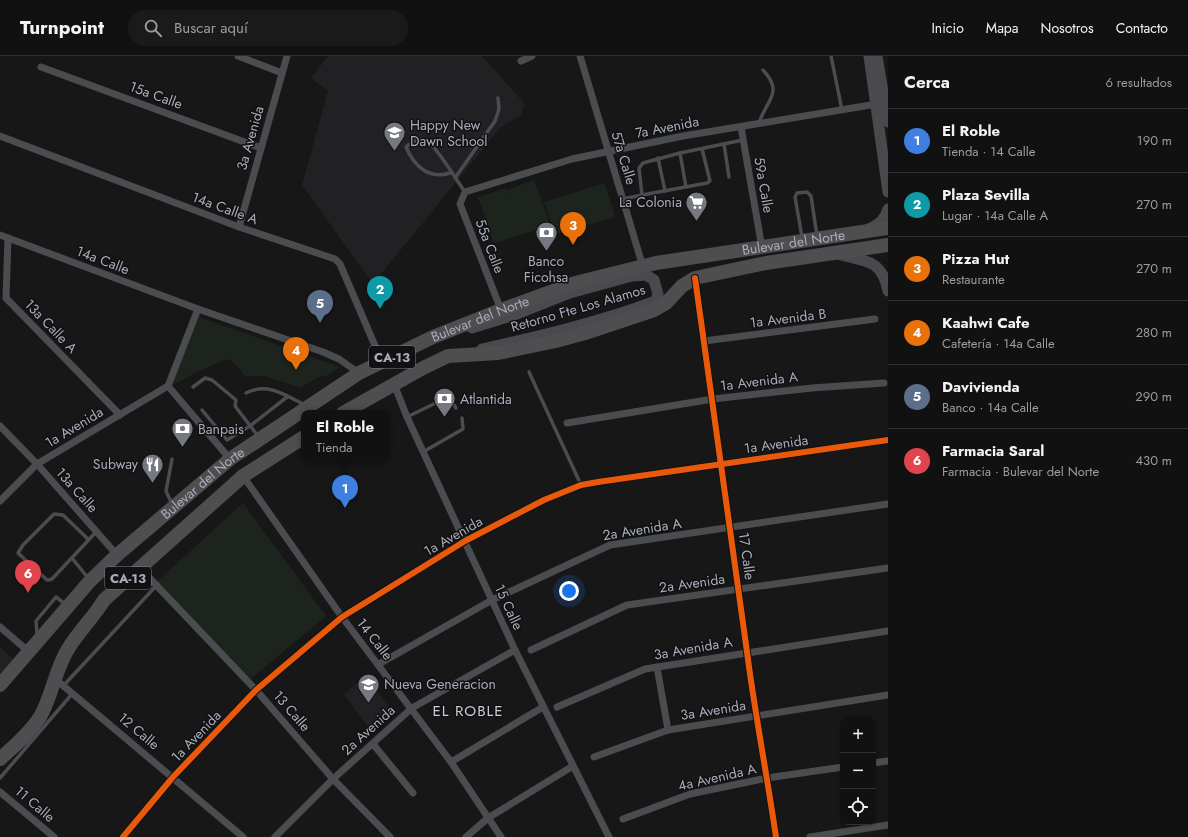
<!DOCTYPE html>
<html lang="es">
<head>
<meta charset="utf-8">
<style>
	:root { --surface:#111; --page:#1a1a1a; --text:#f1f3f6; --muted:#9c9d9f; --line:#303131; --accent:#1a73e8 }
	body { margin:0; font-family:Jost,sans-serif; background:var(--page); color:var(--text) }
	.controls { position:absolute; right:12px; bottom:12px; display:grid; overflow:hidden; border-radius:8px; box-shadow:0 1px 3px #0004 }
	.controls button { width:36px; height:36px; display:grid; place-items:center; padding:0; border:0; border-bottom:1px solid var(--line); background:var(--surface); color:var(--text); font:20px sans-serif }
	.you { position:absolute; left:569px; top:535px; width:14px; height:14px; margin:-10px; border:3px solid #fff; border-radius:50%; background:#1a73e8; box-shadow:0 0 0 6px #1a73e833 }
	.badge { display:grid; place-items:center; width:26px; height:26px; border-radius:50%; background:var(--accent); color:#fff; font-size:13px; font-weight:700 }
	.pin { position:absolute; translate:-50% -33px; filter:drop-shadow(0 1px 2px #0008) }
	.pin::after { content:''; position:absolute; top:21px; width:14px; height:12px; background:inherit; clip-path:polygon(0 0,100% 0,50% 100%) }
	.popup { position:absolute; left:301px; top:354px; width:88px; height:52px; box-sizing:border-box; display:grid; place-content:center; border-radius:8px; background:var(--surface); filter:drop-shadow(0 1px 3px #0005); font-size:13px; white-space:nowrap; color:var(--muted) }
	.popup b { font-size:15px; color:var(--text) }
	.popup::after { content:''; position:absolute; left:50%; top:100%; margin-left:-8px; border:8px solid transparent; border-top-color:var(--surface) }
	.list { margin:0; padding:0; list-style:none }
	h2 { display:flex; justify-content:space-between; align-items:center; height:52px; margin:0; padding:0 16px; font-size:17px }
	h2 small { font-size:13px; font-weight:400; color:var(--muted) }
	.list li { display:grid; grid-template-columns:26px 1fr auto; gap:12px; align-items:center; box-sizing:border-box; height:64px; padding:0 16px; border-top:1px solid var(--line) }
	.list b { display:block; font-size:15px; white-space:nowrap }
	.list p { margin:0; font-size:13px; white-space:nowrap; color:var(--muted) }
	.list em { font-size:13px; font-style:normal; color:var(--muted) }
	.icon { flex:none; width:22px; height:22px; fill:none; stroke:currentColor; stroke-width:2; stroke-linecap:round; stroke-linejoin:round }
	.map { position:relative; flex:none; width:888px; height:781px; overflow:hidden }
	header { display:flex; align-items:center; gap:24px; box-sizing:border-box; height:56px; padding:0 20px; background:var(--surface); border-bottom:1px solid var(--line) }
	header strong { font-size:19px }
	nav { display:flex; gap:22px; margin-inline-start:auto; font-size:14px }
	.search { width:280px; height:36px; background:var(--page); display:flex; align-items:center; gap:10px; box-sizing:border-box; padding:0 14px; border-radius:22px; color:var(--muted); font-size:15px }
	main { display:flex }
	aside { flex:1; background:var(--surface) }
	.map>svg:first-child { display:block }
</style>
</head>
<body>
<header>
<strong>Turnpoint</strong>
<div class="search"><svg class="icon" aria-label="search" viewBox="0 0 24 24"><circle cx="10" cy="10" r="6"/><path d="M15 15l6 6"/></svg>Buscar aquí</div>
<nav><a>Inicio</a><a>Mapa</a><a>Nosotros</a><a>Contacto</a></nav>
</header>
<main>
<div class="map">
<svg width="888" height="781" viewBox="0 0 888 781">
	<rect width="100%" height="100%" fill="#171717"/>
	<g fill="#212123">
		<polygon points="328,0 482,0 525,48 521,59 500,72 373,228 302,129 328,35 311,22"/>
		<polygon points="0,591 13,603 0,618"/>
		<polygon points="367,619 393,658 372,676 344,638"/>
	</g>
	<g fill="#1d241e">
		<polygon points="534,124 551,170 494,187 478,141 506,132 513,153 507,134"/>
		<polygon points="605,127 615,161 555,179 544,146"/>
		<polygon points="199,261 340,311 329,319 319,321 300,332 265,320 245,320 235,308 228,303 201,314 171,330"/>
		<polygon points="243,447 326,560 246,627 153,529"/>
	</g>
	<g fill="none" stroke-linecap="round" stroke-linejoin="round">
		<g stroke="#4b4c50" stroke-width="3.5">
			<polyline points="831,0 842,54"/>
			<path d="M759,67c8,-24 25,-30 4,-53"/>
			<polyline points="724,88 729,121"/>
			<polyline points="680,97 686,131"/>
			<polyline points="658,102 665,135"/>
			<path d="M450,117c-21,7 -36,-7 -44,-26 6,-5 13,-10 21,-6 10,6 30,40 38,51"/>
			<polyline points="455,122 495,65 499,53 498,42"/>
			<polyline points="642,139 707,127 710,125 702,93"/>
			<polyline points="623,143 642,139 639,112 643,107 680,97 743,84"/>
			<polyline points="802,181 795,141 797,137 807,136 811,140 817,180"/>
			<polyline points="529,316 581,429"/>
			<polyline points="193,331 205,322 212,324 236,344 235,350 258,380"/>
			<path d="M246,337c22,-11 39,2 59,12"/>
			<polyline points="202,354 227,384 250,370 287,341"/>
			<polyline points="407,361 444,343 450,343 456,352"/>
			<polyline points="423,396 463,373 462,362"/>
			<polyline points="172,448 166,435 172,403"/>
			<path d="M89,484l-26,-25 -9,-1 -31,31 -5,8 29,27h2l3,-1c15,-16 30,-32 44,-47"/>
			<polyline points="72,502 88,522"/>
			<polyline points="37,579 36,565 56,541 65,548"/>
			<polyline points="64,629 156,530"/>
			<polyline points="0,722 72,638"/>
		</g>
		<g stroke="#4b4c50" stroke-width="7">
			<polyline points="238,0 282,17"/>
			<polyline points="580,0 643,211"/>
			<polyline points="521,5 532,0"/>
			<polyline points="41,11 261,92"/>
			<polyline points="741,71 762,192"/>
			<polyline points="0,80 239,171 335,203 340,208 382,306"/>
			<polyline points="239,171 287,0"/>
			<polyline points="0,179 198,253 323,296 339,303 359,317"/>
			<polyline points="8,182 6,242 120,359"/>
			<path d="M695,222c17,125 35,249 52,374 8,62 20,123 29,185"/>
			<polyline points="198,253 168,330 230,403"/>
			<polyline points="501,254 460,148 465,136 572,103 683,80 877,48"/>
			<polyline points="704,285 875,263"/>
			<polyline points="394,328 407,361 515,594 609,781"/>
			<polyline points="567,367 713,343 812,332 884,327"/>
			<polyline points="0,370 37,408 117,499"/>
			<polyline points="243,420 342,561 451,706 501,781"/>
			<polyline points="0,445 37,408 168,330"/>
			<polyline points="139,511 256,634 333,723 390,781"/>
			<polyline points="0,571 28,595"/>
			<polyline points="531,594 627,549 888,512"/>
			<polyline points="379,608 492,544 610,489 888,448"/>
			<polyline points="657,611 668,674"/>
			<polyline points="54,622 243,781"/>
			<polyline points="557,651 645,613 888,575"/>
			<polyline points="373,688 413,737"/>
			<polyline points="594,701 668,674 888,639"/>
			<polyline points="451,706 543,651"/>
			<polyline points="873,707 888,705"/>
			<polyline points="0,736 54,781"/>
			<polyline points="623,763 690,738 767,722 843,711"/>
			<polyline points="123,781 173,721 256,634 342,561 465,485 544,444 581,429 598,426 888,384"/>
			<polyline points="275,781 333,723 412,652 515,594"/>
			<polyline points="466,781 488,762 573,710"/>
			<polyline points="810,781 888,769"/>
		</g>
		<g stroke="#4a4a4e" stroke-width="11">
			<polyline points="869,0 888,136"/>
			<polyline points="877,0 888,66"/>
			<path d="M869,173c10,-5 16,-9 19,-20"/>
			<path d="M837,198c28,7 45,5 51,37"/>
			<path d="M472,272l45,-14 53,-21 62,-17 14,-1 8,5 4,14 -2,7c-56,21 -116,35 -174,48"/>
		</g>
		<g stroke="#4e4e51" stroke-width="14">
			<polyline points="343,357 423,312 448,300 498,297 556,285 585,277 654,254 666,247 682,230 695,222 766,207 888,189"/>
			<path id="s1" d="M0,629l90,-104 27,-26 113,-96 129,-86 74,-36 68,-27 74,-27 81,-20 232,-35"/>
			<path d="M0,703c14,-13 29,-25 40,-42 12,-21 15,-47 28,-68 10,-17 26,-32 36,-49l139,-124 61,-39"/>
		</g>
		<defs>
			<g id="cycleway">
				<path d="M695,222c17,125 35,249 52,374 8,62 20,123 29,185"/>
				<polyline points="123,781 173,721 256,634 342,561 465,485 544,444 581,429 598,426 888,384"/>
			</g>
		</defs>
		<use href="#cycleway" stroke="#111113" stroke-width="8"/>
		<use href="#cycleway" stroke="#e8590c" stroke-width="6"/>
	</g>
	<defs>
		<symbol id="school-pin" viewBox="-11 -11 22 30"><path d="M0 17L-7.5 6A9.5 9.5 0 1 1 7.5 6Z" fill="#757880" stroke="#111113"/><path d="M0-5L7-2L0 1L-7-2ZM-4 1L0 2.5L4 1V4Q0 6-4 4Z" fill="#fff"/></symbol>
		<symbol id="supermarket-pin" viewBox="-11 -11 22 30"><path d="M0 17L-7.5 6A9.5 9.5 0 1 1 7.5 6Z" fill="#757880" stroke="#111113"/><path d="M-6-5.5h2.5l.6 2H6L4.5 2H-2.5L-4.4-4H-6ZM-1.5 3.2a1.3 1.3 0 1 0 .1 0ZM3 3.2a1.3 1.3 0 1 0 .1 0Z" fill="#fff"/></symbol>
		<symbol id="bank-pin" viewBox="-11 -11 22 30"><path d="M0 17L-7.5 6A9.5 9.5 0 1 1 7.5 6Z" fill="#757880" stroke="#111113"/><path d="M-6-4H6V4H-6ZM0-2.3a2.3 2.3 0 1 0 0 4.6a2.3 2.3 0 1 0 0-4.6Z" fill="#fff"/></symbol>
		<symbol id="restaurant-pin" viewBox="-11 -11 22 30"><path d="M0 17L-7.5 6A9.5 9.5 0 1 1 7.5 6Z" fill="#757880" stroke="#111113"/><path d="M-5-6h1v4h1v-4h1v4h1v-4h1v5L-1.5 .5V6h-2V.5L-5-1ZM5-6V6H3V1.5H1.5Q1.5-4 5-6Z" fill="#fff"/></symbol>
	</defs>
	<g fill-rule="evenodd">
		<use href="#school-pin" x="382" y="64" width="25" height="34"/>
		<use href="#supermarket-pin" x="684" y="134" width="25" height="34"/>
		<use href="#bank-pin" x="534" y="164" width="25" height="34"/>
		<use href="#bank-pin" x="432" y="330" width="25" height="34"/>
		<use href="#bank-pin" x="170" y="360" width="25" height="34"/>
		<use href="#restaurant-pin" x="140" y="396" width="25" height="34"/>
		<use href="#school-pin" x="356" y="616" width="25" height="34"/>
	</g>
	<g text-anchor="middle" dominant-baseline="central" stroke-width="3" stroke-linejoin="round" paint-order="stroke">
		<g fill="#111113" stroke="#7b7e86" stroke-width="1">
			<rect x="369" y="290" width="46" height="22" rx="3"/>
			<rect x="105" y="511" width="46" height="22" rx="3"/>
		</g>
		<g font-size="13" font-weight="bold" fill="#a8adb8">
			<text x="392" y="301">CA-13</text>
			<text x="128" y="522">CA-13</text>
		</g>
		<g font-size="14" fill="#a8adb8" stroke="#111113">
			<text transform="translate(156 39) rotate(20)">15a Calle</text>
			<text transform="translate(667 71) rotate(-11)">7a Avenida</text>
			<text transform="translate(250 82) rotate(-74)">3a Avenida</text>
			<text transform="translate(624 102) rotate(73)">57a Calle</text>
			<text transform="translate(764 129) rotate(80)">59a Calle</text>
			<text transform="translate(225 152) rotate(20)">14a Calle A</text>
			<text stroke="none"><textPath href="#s1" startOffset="935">Bulevar del Norte</textPath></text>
			<text transform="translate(490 190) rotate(69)">55a Calle</text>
			<text transform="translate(103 204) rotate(21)">14a Calle</text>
			<text transform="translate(578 252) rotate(-16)">Retorno Fte Los Alamos</text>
			<text transform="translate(788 262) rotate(-7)">1a Avenida B</text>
			<text stroke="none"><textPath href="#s1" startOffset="611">Bulevar del Norte</textPath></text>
			<text transform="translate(51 270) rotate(46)">13a Calle A</text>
			<text transform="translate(759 325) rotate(-7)">1a Avenida A</text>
			<text transform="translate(74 371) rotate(-31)">1a Avenida</text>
			<text transform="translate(776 388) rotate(-8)">1a Avenida</text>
			<text stroke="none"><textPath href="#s1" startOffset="287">Bulevar del Norte</textPath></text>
			<text transform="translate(77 434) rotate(48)">13a Calle</text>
			<text transform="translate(642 473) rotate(-9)">2a Avenida A</text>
			<text transform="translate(453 480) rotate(-30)">1a Avenida</text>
			<text transform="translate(747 500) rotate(82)">17 Calle</text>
			<text transform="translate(692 527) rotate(-8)">2a Avenida</text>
			<text transform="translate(509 551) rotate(65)">15 Calle</text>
			<text transform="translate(375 583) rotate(52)">14 Calle</text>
			<text transform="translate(693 592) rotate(-10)">3a Avenida A</text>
			<text transform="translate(713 654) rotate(-9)">3a Avenida</text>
			<text transform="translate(292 655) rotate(49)">13 Calle</text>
			<text transform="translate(368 674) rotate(-42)">2a Avenida</text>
			<text transform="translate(139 675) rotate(40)">12 Calle</text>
			<text transform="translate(196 680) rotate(-46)">1a Avenida</text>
			<text transform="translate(717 721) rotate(-13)">4a Avenida A</text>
			<text transform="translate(35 748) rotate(40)">11 Calle</text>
		</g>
		<g font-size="14" fill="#a8adb8" stroke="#111113" text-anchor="start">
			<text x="410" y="69">Happy New<tspan x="410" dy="16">Dawn School</tspan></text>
			<text x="682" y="146" text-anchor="end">La Colonia</text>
			<text x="546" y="205" text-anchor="middle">Banco<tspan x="546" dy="16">Ficohsa</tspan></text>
			<text x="460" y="343">Atlantida</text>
			<text x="198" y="373">Banpais</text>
			<text x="138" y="408" text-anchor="end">Subway</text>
			<text x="384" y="628">Nueva Generacion</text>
		</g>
		<g font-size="15" letter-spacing="1" fill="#c9ccd4" stroke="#111113">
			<text x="468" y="655">EL ROBLE</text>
		</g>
	</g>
</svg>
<div class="controls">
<button>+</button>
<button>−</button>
<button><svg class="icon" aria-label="locate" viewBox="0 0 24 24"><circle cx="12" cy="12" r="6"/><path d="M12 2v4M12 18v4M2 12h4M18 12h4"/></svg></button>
</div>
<div class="you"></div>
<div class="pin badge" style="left:345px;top:452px;background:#3f7fe0">1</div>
<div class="popup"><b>El Roble</b>Tienda</div>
<div class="pin badge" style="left:380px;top:253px;background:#0f9aa8">2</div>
<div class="pin badge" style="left:573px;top:189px;background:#e8710a">3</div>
<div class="pin badge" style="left:296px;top:314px;background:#e8710a">4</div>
<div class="pin badge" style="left:320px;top:267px;background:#5c6f8a">5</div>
<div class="pin badge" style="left:28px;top:537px;background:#e0444e">6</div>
</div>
<aside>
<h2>Cerca<small>6 resultados</small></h2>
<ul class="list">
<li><span class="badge" style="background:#3f7fe0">1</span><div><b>El Roble</b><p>Tienda · 14 Calle</p></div><em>190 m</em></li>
<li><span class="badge" style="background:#0f9aa8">2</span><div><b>Plaza Sevilla</b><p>Lugar · 14a Calle A</p></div><em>270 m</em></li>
<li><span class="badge" style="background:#e8710a">3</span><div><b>Pizza Hut</b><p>Restaurante</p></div><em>270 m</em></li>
<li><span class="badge" style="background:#e8710a">4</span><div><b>Kaahwi Cafe</b><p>Cafetería · 14a Calle</p></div><em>280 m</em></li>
<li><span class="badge" style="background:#5c6f8a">5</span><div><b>Davivienda</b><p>Banco · 14a Calle</p></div><em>290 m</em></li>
<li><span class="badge" style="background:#e0444e">6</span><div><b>Farmacia Saral</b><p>Farmacia · Bulevar del Norte</p></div><em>430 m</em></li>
</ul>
</aside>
</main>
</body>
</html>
